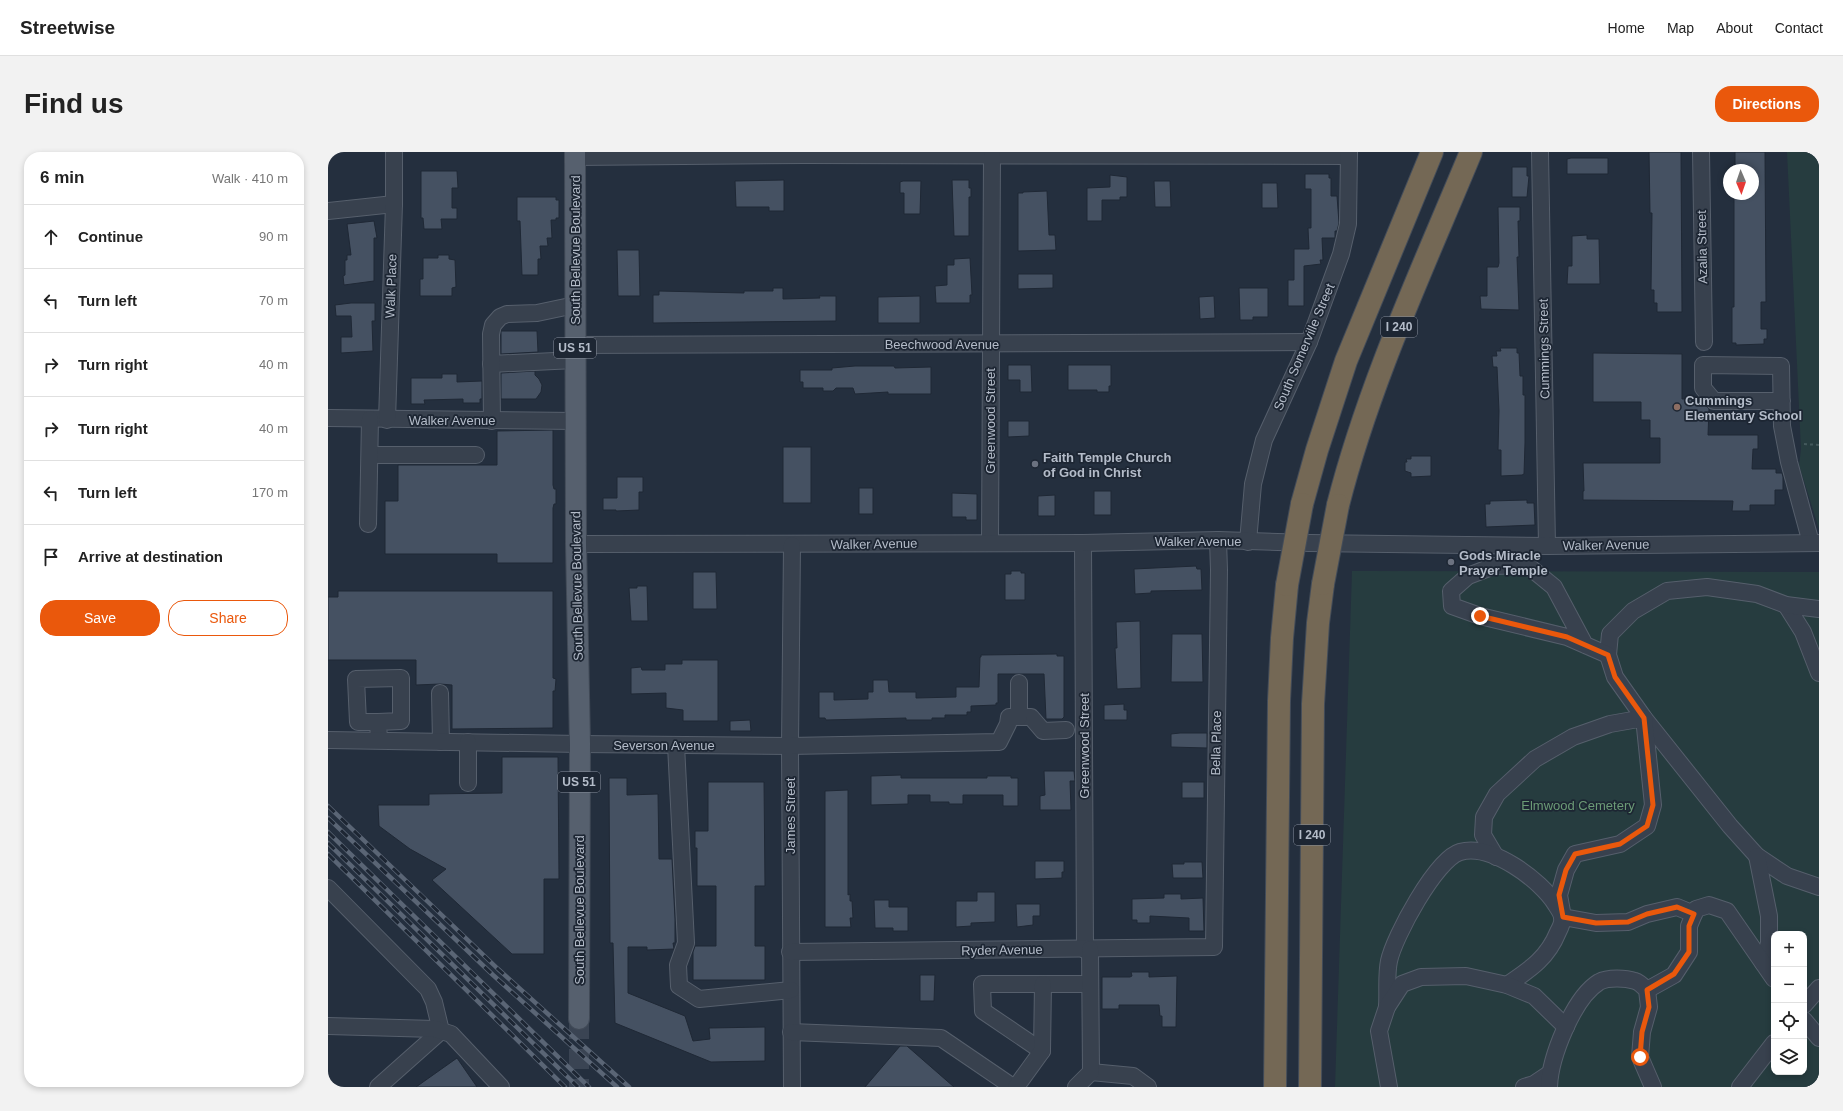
<!DOCTYPE html>
<html lang="en">
<head>
<meta charset="utf-8">
<style>
	:root { --surface:#fff; --page:#f2f2f2; --text:#222; --muted:#767676; --line:#e0e0e0; --accent:#ea580c }
	body { margin:0; font-family:Arial,sans-serif; background:var(--page); color:var(--text) }
	.controls { position:absolute; right:12px; bottom:12px; display:grid; overflow:hidden; border-radius:8px; box-shadow:0 2px 6px #0003 }
	.controls button { width:36px; height:36px; display:grid; place-items:center; padding:0; border:0; border-bottom:1px solid var(--line); background:var(--surface); color:var(--text); font:20px sans-serif }
	.compass { position:absolute; left:1395px; top:12px; width:36px; height:36px; border-radius:50%; background:var(--surface); box-shadow:0 2px 6px #0003; rotate:178deg }
	.stop { position:absolute; width:12px; height:12px; margin:-9px; border:3px solid #ea580c; border-radius:50%; background:#fff }
	.stop.end { background:#ea580c; border-color:#fff; box-shadow:0 1px 4px #0008 }
	.list { margin:0; padding:0; list-style:none }
	h2 { display:flex; justify-content:space-between; align-items:center; height:52px; margin:0; padding:0 16px; font-size:17px }
	h2 small { font-size:13px; font-weight:400; color:var(--muted) }
	.list li { display:grid; grid-template-columns:26px 1fr auto; gap:12px; align-items:center; box-sizing:border-box; height:64px; padding:0 16px; border-top:1px solid var(--line) }
	.list b { display:block; font-size:15px; white-space:nowrap }
	.list em { font-size:13px; font-style:normal; color:var(--muted) }
	.actions { display:flex; gap:8px; padding:12px 16px }
	.actions a { flex:1; padding:9px 0; border:1px solid var(--accent); border-radius:16px; text-align:center; font-size:14px; color:var(--accent) }
	.actions .main { background:var(--accent); color:#fff }
	.icon { flex:none; width:22px; height:22px; fill:none; stroke:currentColor; stroke-width:2; stroke-linecap:round; stroke-linejoin:round }
	.map { position:relative; flex:none; width:1491px; height:935px; overflow:hidden; border-radius:16px }
	header { display:flex; align-items:center; gap:24px; box-sizing:border-box; height:56px; padding:0 20px; background:var(--surface); border-bottom:1px solid var(--line) }
	header strong { font-size:19px }
	nav { display:flex; gap:22px; margin-inline-start:auto; font-size:14px }
	.intro { display:flex; align-items:center; justify-content:space-between; box-sizing:border-box; height:96px; padding:0 24px }
	h1 { margin:0; font-size:28px }
	.button { padding:10px 18px; border-radius:16px; background:var(--accent); color:#fff; font-size:14px; font-weight:700 }
	main { display:flex; gap:24px; padding:0 24px }
	aside { flex:1; background:var(--surface); border-radius:16px; box-shadow:0 2px 6px #0003 }
	.map>svg:first-child { display:block }
</style>
</head>
<body>
<header>
<strong>Streetwise</strong>
<nav><a>Home</a><a>Map</a><a>About</a><a>Contact</a></nav>
</header>
<div class="intro"><h1>Find us</h1><a class="button">Directions</a></div>
<main>
<aside>
<h2>6 min<small>Walk · 410 m</small></h2>
<ul class="list">
<li><svg class="icon" aria-label="ahead" viewBox="0 0 24 24"><path d="M12 20V5M6 11l6-6 6 6"/></svg><div><b>Continue</b></div><em>90 m</em></li>
<li><svg class="icon" aria-label="left" viewBox="0 0 24 24"><path d="M17 20v-9H6M10 6l-5 5 5 5"/></svg><div><b>Turn left</b></div><em>70 m</em></li>
<li><svg class="icon" aria-label="right" viewBox="0 0 24 24"><path d="M7 20v-9h11M14 6l5 5-5 5"/></svg><div><b>Turn right</b></div><em>40 m</em></li>
<li><svg class="icon" aria-label="right" viewBox="0 0 24 24"><path d="M7 20v-9h11M14 6l5 5-5 5"/></svg><div><b>Turn right</b></div><em>40 m</em></li>
<li><svg class="icon" aria-label="left" viewBox="0 0 24 24"><path d="M17 20v-9H6M10 6l-5 5 5 5"/></svg><div><b>Turn left</b></div><em>170 m</em></li>
<li><svg class="icon" aria-label="arrive" viewBox="0 0 24 24"><path d="M6 21V4h12l-3 4 3 4H6"/></svg><div><b>Arrive at destination</b></div></li>
</ul>
<div class="actions"><a class="main">Save</a><a>Share</a></div>
</aside>
<div class="map">
<svg width="1491" height="935" viewBox="0 0 1491 935">
	<rect width="100%" height="100%" fill="#242f3e"/>
	<g fill="#263c3f" fill-rule="evenodd">
		<polygon points="1459,0 1491,0 1491,377 1471,313 1473,297"/>
		<path d="M1024,419l467,1v515h-484zM1446,782h30v138h-30z"/>
	</g>
	<g fill="#455162" stroke="#1f2835">
		<polygon points="1321,0 1353,0 1354,160 1329,160 1329,151 1326,151 1326,138 1323,138 1324,61 1322,61"/>
		<polygon points="1407,0 1437,0 1438,150 1433,150 1433,177 1439,177 1439,187 1436,187 1436,192 1408,193 1408,191 1404,191 1404,155 1406,155 1406,42 1425,42 1425,18 1407,18"/>
		<polygon points="1243,6 1280,6 1280,22 1239,22 1239,7"/>
		<polygon points="1184,15 1199,15 1199,24 1201,24 1199,45 1184,45"/>
		<polygon points="93,19 129,19 130,36 124,36 124,56 129,56 129,67 113,67 114,77 96,77 95,66 93,66"/>
		<polygon points="977,22 1001,22 1001,26 1003,26 1003,44 1009,44 1011,71 1009,79 1007,79 1007,86 994,86 995,108 992,108 993,112 976,114 976,154 960,154 960,128 966,128 966,97 981,97 980,76 983,76 983,37 977,37"/>
		<polygon points="782,23 799,25 799,45 792,45 792,48 774,48 774,69 759,69 759,36 782,35"/>
		<polygon points="456,28 456,59 441,59 441,55 408,55 407,29"/>
		<polygon points="624,28 641,28 641,36 643,36 643,45 641,45 641,84 626,84"/>
		<polygon points="575,29 593,29 592,62 576,62 576,41 572,41 572,30"/>
		<polygon points="826,29 842,29 843,55 827,55"/>
		<polygon points="934,31 949,31 950,56 934,56"/>
		<polygon points="719,39 721,83 727,83 728,98 690,99 690,41 695,41 695,40"/>
		<polygon points="189,45 228,45 228,48 231,48 231,66 228,66 228,68 223,68 224,86 219,86 220,94 212,94 213,107 210,107 210,123 194,123 192,69 189,69"/>
		<polygon points="1170,55 1192,55 1192,69 1190,69 1191,105 1189,105 1191,158 1153,157 1152,144 1159,144 1159,115 1170,115 1171,111"/>
		<polygon points="46,69 49,86 46,86 46,129 16,133 15,124 17,123 17,108 19,108 19,103 23,103 19,72"/>
		<polygon points="1259,83 1259,87 1271,87 1272,132 1239,132 1240,114 1244,114 1244,84"/>
		<polygon points="289,98 311,98 312,144 290,144"/>
		<polygon points="110,103 121,103 121,107 127,108 128,135 124,136 124,144 92,144 92,127 95,127 95,106 110,106"/>
		<polygon points="642,106 644,143 642,143 642,151 608,151 607,134 619,133 619,113 626,113 626,107"/>
		<polygon points="690,122 725,122 725,136 690,137"/>
		<polygon points="445,136 455,136 455,147 492,146 491,144 508,144 508,169 325,171 325,143 331,143 331,139 416,141 416,139 445,139"/>
		<polygon points="911,136 940,136 940,165 925,165 925,168 912,168"/>
		<polygon points="592,144 592,171 550,171 550,145"/>
		<polygon points="886,144 887,166 872,167 871,145"/>
		<polygon points="23,151 47,151 47,169 44,169 45,199 13,201 13,185 24,185 23,164 8,164 7,153"/>
		<polygon points="173,179 209,179 210,200 173,202"/>
		<polygon points="1172,196 1189,196 1189,201 1191,201 1192,224 1195,224 1195,243 1197,243 1197,291 1196,322 1194,323 1173,324 1173,298 1170,298 1171,259 1169,215 1165,215 1164,204 1169,204 1168,199 1173,199"/>
		<polygon points="1265,201 1354,202 1354,247 1372,247 1381,257 1380,283 1430,283 1430,297 1425,297 1424,317 1448,317 1448,321 1454,321 1455,325 1455,338 1447,338 1447,353 1422,353 1422,359 1404,359 1405,349 1255,348 1255,339 1256,339 1255,311 1332,311 1332,286 1322,286 1322,268 1313,268 1313,250 1265,250"/>
		<polygon points="680,213 703,213 704,240 692,240 692,228 680,228"/>
		<polygon points="740,213 783,213 783,234 781,234 781,240 769,240 769,238 740,238"/>
		<polygon points="527,214 566,214 567,216 603,215 603,242 560,242 560,240 527,242 525,236 508,236 505,239 495,239 495,236 475,236 475,230 472,230 472,218 504,218 504,216"/>
		<polygon points="207,219 207,223 211,227 214,233 213,240 208,247 173,247 173,221"/>
		<polygon points="114,222 129,222 129,230 154,229 154,247 152,247 152,251 135,251 135,247 96,248 97,252 83,252 83,226 114,226"/>
		<polygon points="680,269 701,269 701,284 680,285"/>
		<polygon points="225,278 225,333 226,337 228,337 228,352 226,352 225,356 225,411 169,411 169,402 57,402 57,349 70,349 70,313 169,313 169,279"/>
		<rect x="455" y="295" width="28" height="56"/>
		<polygon points="1083,304 1103,304 1103,324 1083,325 1083,321 1077,319 1077,310 1079,310 1078,307 1083,307"/>
		<polygon points="289,325 315,325 315,340 311,340 311,358 288,359 288,358 275,358 275,346 289,346"/>
		<rect x="531" y="336" width="14" height="26"/>
		<rect x="766" y="339" width="17" height="24"/>
		<polygon points="624,341 649,342 649,368 638,368 638,365 624,365"/>
		<polygon points="727,343 727,364 710,364 710,344"/>
		<polygon points="1199,348 1199,351 1206,351 1207,373 1158,375 1157,352 1162,352 1162,349"/>
		<polygon points="868,414 869,417 873,417 874,438 823,439 823,441 807,442 806,417"/>
		<polygon points="683,419 693,419 693,421 697,421 697,448 677,448 677,422 683,422"/>
		<polygon points="365,420 388,420 389,457 365,457"/>
		<polygon points="309,434 319,434 320,469 303,469 301,436 309,436"/>
		<polygon points="10,439 225,439 225,526 228,527 227,539 225,539 225,576 124,577 124,533 112,532 88,533 88,508 0,508 0,445 10,445"/>
		<polygon points="812,469 813,536 789,537 787,496 789,496 788,470"/>
		<polygon points="844,482 874,482 875,530 843,530"/>
		<polygon points="729,502 729,504 736,504 736,565 734,567 718,567 716,522 670,522 670,551 668,551 668,553 643,554 643,560 639,560 639,563 617,563 617,566 604,566 604,568 578,568 578,566 498,568 497,566 491,566 491,540 506,540 506,548 540,547 540,540 545,540 545,528 560,528 561,540 588,540 588,546 628,545 628,535 651,535 652,505 653,505 653,503"/>
		<polygon points="354,508 390,508 390,569 355,569 355,558 338,556 338,541 303,542 303,516 313,515 314,518 337,518 337,512 354,512"/>
		<polygon points="796,552 796,558 799,558 799,568 776,568 776,553"/>
		<polygon points="422,568 423,579 402,579 402,569"/>
		<polygon points="852,581 879,581 879,596 843,595 843,582"/>
		<polygon points="174,605 230,605 231,727 216,727 216,802 184,802 104,728 118,717 82,697 51,674 50,653 101,653 101,642 174,641"/>
		<polygon points="716,619 746,619 747,629 742,629 743,658 712,658 712,644 717,643"/>
		<polygon points="573,623 573,626 659,626 659,624 683,624 683,626 690,626 690,654 675,654 675,643 635,643 635,652 621,652 621,650 602,650 602,643 580,643 580,652 543,653 543,624"/>
		<polygon points="281,626 299,626 299,643 330,642 331,707 344,707 347,767 347,791 345,791 346,797 319,798 319,795 300,795 300,841 357,864 365,889 382,887 381,876 437,875 437,909 383,910 287,871 285,791 282,791"/>
		<polygon points="380,630 436,630 437,734 427,734 427,794 437,794 437,828 365,828 365,800 367,794 388,794 388,734 369,734 369,696 367,696 367,679 380,679"/>
		<rect x="854" y="630" width="22" height="16"/>
		<polygon points="520,638 520,743 522,742 522,749 524,749 525,766 522,766 523,775 497,775 497,639"/>
		<polygon points="707,709 736,709 736,720 734,720 734,726 707,727"/>
		<polygon points="856,710 874,710 875,726 845,726 844,712 856,712"/>
		<polygon points="649,740 667,740 667,770 643,771 643,774 628,775 628,749 649,749"/>
		<polygon points="836,742 853,742 853,747 875,746 876,779 861,779 861,766 822,764 822,771 809,771 809,768 804,768 804,747 836,746"/>
		<polygon points="546,748 561,748 561,755 580,755 580,779 565,779 565,776 547,776"/>
		<polygon points="688,752 712,752 712,764 705,764 705,773 689,775"/>
		<polygon points="803,820 821,820 821,825 849,824 848,875 834,875 834,864 832,864 831,853 791,853 791,857 774,857 774,825 802,825 804,824"/>
		<polygon points="592,823 607,823 606,849 592,849"/>
		<polygon points="572,894 579,894 626,935 537,935"/>
		<polygon points="129,906 149,935 88,935"/>
	</g>
	<g fill="none" stroke-linecap="round" stroke-linejoin="round">
		<polyline stroke="#3a4453" stroke-width="20" stroke-dasharray="20 10" stroke-linecap="butt" points="251,867 251,935"/>
		<defs>
			<g id="minor">
				<polyline points="1212,0 1219,394"/>
				<polyline points="1373,0 1376,190"/>
				<polyline points="247,5 477,3 1021,4"/>
				<polyline points="0,59 66,52"/>
				<polyline points="247,193 981,190"/>
				<polyline points="163,212 247,208"/>
				<polyline points="1454,249 1386,249 1375,236 1375,213 1453,214 1454,274 1461,310 1483,391"/>
				<polyline points="0,266 248,269"/>
				<polyline points="59,268 66,52 66,0"/>
				<polyline points="164,269 163,182 165,173 172,165 179,162 209,161 247,153"/>
				<polyline points="42,303 148,303"/>
				<polyline points="40,372 42,267"/>
				<polyline points="662,390 664,4"/>
				<polyline points="920,390 925,332 936,288 981,190 1013,102 1020,72 1021,0"/>
				<polyline points="755,391 757,798"/>
				<polyline points="248,392 755,391 890,388 981,391 1219,394 1491,391"/>
				<polyline points="464,393 462,594 464,935"/>
				<polyline points="1458,453 1475,480 1491,521"/>
				<polyline points="1491,457 1458,453 1429,442 1379,435 1339,439 1305,459 1282,482 1280,503 1287,525 1316,566 1402,674 1429,704 1459,724 1491,735"/>
				<polyline points="1257,493 1226,435 1199,413 1166,414 1140,424 1123,439 1124,454 1152,464 1239,485 1280,503"/>
				<polyline points="112,541 113,590"/>
				<polyline points="691,565 703,565 715,579 738,578"/>
				<polyline points="50,570 30,570 28,527 73,526 73,569 50,570 51,588"/>
				<polyline points="0,588 252,592 462,594 671,590 680,572 681,565 691,565 691,531"/>
				<polyline points="140,590 140,631"/>
				<polyline points="348,593 358,791 350,813 351,834 371,847 463,838"/>
				<polyline points="1429,704 1441,764 1441,791 1435,811"/>
				<polyline points="1168,705 1155,683 1156,665 1169,642 1207,607 1245,585 1282,572 1316,566 1325,653 1319,674 1292,692 1247,702 1238,718 1231,743 1235,765 1268,771 1300,770 1319,762 1349,755 1366,762"/>
				<polyline points="0,736 100,837 106,850 113,879 50,935"/>
				<polyline points="462,800 886,795 891,418 890,388"/>
				<polyline points="1319,838 1346,823 1361,800 1361,774 1368,757 1381,753 1399,759 1446,827"/>
				<polyline points="1476,853 1491,836"/>
				<path d="M1059,855c1,-15 -1,-32 2,-46 5,-24 47,-102 71,-109 31,-9 81,28 96,53 2,3 6,9 6,13 1,5 -2,10 -4,14 -11,27 -29,38 -51,53"/>
				<polyline points="1476,868 1491,886"/>
				<polyline points="0,874 107,877 123,882 173,935"/>
				<polyline points="463,880 613,886 685,935"/>
				<polyline points="714,899 655,859 654,832 762,832"/>
				<polyline points="763,920 805,924 820,935"/>
				<polyline points="688,935 714,899 715,832"/>
				<polyline points="748,935 763,920 762,797"/>
				<polyline points="1061,935 1051,879 1059,855 1074,832 1093,825 1138,824 1179,833 1206,844 1238,875"/>
				<polyline points="1196,935 1206,932 1221,922"/>
				<path d="M1221,935c1,-29 24,-89 50,-105 9,-5 27,-4 36,-1 4,1 9,6 12,9l2,17 -7,25 -2,25 13,30"/>
				<polyline points="1412,935 1446,891"/>
			</g>
			<polyline id="major" points="247,0 248,392 252,592 251,867"/>
			<g id="highway">
				<polyline points="974,352 989,298 1018,209 1104,0"/>
				<path d="M1010,353c31,-122 85,-237 133,-353"/>
				<polyline points="947,935 951,549 954,486 959,433"/>
				<polyline points="982,935 985,552 990,471 995,432"/>
			</g>
		</defs>
		<use href="#minor" stroke="#565f6c" stroke-width="18"/>
		<use href="#major" stroke="#414a57" stroke-width="22"/>
		<use href="#highway" stroke="#434c59" stroke-width="24"/>
		<polyline stroke="#44595c" stroke-width="2" stroke-dasharray="3 3" stroke-linecap="butt" points="1476,292 1491,293"/>
		<use href="#minor" stroke="#38414e" stroke-width="16"/>
		<use href="#major" stroke="#56606e" stroke-width="20"/>
		<use href="#highway" stroke="#746855" stroke-width="22"/>
		<defs>
			<g id="rail">
				<polyline points="0,654 170,817 301,935"/>
				<polyline points="0,666 165,823 289,935"/>
				<polyline points="0,680 261,935"/>
				<polyline points="0,691 250,935"/>
				<polyline points="0,702 237,935"/>
			</g>
		</defs>
		<use href="#rail" stroke="#5a6575" stroke-width="4.5"/>
		<use href="#rail" stroke="#1d2633" stroke-width="3" stroke-dasharray="9" stroke-linecap="butt"/>
		<defs>
			<g id="highway-bridge">
				<polyline points="995,432 1010,353"/>
				<polyline points="959,433 974,352"/>
			</g>
		</defs>
		<use href="#highway-bridge" stroke="#434c59" stroke-width="24" stroke-linecap="butt"/>
		<use href="#highway-bridge" stroke="#746855" stroke-width="22"/>
	</g>
	<g fill="none" stroke-linecap="round" stroke-linejoin="round">
		<polyline stroke="#ea580c" stroke-width="5" points="1152,464 1239,485 1280,503 1287,525 1316,566 1325,653 1319,674 1292,692 1247,702 1238,718 1231,743 1235,765 1268,771 1300,770 1319,762 1349,755 1366,762 1361,774 1361,800 1346,822 1319,838 1321,855 1314,880 1312,905"/>
	</g>
	<circle fill="#8d6e63" stroke="#1d2633" stroke-width="1.5" cx="1349" cy="255" r="4"/>
	<g fill="#6b7280" stroke="#1d2633" stroke-width="1.5">
		<circle cx="707" cy="312" r="4"/>
		<circle cx="1123" cy="410" r="4"/>
	</g>
	<g text-anchor="middle" dominant-baseline="central" stroke-width="3.5" stroke-linejoin="round" paint-order="stroke">
		<g fill="#1d2633" stroke="#878f9c" stroke-width="1">
			<rect x="1053" y="165" width="36" height="20" rx="3"/>
			<rect x="226" y="186" width="42" height="20" rx="3"/>
			<rect x="230" y="620" width="42" height="20" rx="3"/>
			<rect x="966" y="673" width="36" height="20" rx="3"/>
		</g>
		<g font-size="12" font-weight="bold" fill="#b4bcc9">
			<text x="1071" y="175">I 240</text>
			<text x="247" y="196">US 51</text>
			<text x="251" y="630">US 51</text>
			<text x="984" y="683">I 240</text>
		</g>
		<g font-size="13" fill="#b4bcc9" stroke="#1d2633">
			<text transform="translate(1374 95) rotate(-91)">Azalia Street</text>
			<text transform="translate(247 98) rotate(-90)">South Bellevue Boulevard</text>
			<text transform="translate(63 134) rotate(-88)">Walk Place</text>
			<text x="614" y="192">Beechwood Avenue</text>
			<text transform="translate(976 195) rotate(-67)">South Somerville Street</text>
			<text transform="translate(1216 197) rotate(-91)">Cummings Street</text>
			<text x="124" y="268">Walker Avenue</text>
			<text transform="translate(662 269) rotate(-90)">Greenwood Street</text>
			<text x="870" y="389">Walker Avenue</text>
			<text transform="translate(546 392) rotate(-1)">Walker Avenue</text>
			<text transform="translate(1278 393) rotate(-1)">Walker Avenue</text>
			<text transform="translate(249 434) rotate(-91)">South Bellevue Boulevard</text>
			<text transform="translate(888 591) rotate(-89)">Bella Place</text>
			<text x="336" y="593">Severson Avenue</text>
			<text transform="translate(756 594) rotate(-90)">Greenwood Street</text>
			<text transform="translate(462 664) rotate(-90)">James Street</text>
			<text transform="translate(251 758) rotate(-90)">South Bellevue Boulevard</text>
			<text transform="translate(674 798) rotate(-1)">Ryder Avenue</text>
		</g>
		<g font-size="13" font-weight="bold" fill="#b4bcc9" stroke="#1d2633" text-anchor="start">
			<text x="1357" y="248">Cummings<tspan x="1357" dy="15">Elementary School</tspan></text>
			<text x="715" y="305">Faith Temple Church<tspan x="715" dy="15">of God in Christ</tspan></text>
			<text x="1131" y="403">Gods Miracle<tspan x="1131" dy="15">Prayer Temple</tspan></text>
		</g>
		<g font-size="13" fill="#6b9a76" stroke="#1d2633">
			<text x="1250" y="653">Elmwood Cemetery</text>
		</g>
	</g>
</svg>
<div class="controls">
<button>+</button>
<button>−</button>
<button><svg class="icon" aria-label="locate" viewBox="0 0 24 24"><circle cx="12" cy="12" r="6"/><path d="M12 2v4M12 18v4M2 12h4M18 12h4"/></svg></button>
<button><svg class="icon" aria-label="layers" viewBox="0 0 24 24"><path d="M12 4l9 5-9 5-9-5zM3 14l9 5 9-5"/></svg></button>
</div>
<svg class="compass" viewBox="-18 -18 36 36"><path d="M0-13l5 13h-10z" fill="#e53935"/><path d="M0 13l5-13h-10z" fill="#767676"/></svg>
<div class="stop" style="left:1312px;top:905px"></div>
<div class="stop end" style="left:1152px;top:464px"></div>
</div>
</main>
</body>
</html>
